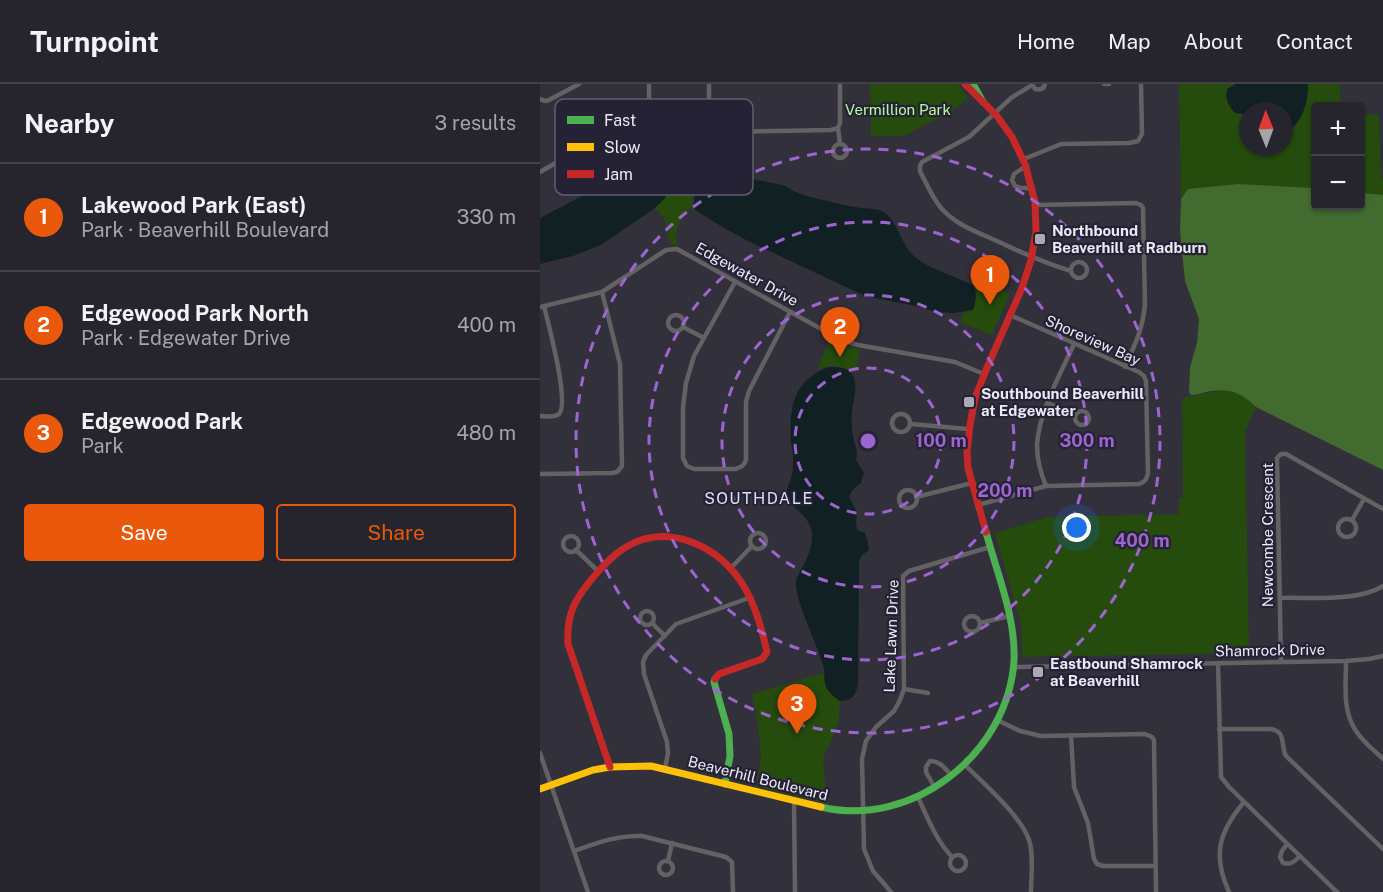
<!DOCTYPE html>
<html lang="en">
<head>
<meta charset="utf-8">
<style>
	:root { --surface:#26242c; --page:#2e2c34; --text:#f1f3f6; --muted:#a4a4a9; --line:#424148; --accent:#ea580c }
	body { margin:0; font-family:"Public Sans",sans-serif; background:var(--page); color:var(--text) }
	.controls { position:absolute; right:18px; top:18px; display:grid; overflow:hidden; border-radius:6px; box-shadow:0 2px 4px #0004 }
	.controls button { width:54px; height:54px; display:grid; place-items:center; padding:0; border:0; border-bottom:2px solid var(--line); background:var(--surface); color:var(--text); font:30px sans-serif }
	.compass { position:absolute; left:699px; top:18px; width:54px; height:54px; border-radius:50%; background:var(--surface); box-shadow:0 2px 4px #0004; rotate:359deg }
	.you { position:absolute; left:537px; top:444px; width:21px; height:21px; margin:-15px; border:4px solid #fff; border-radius:50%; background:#1a73e8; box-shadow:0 0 0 9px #1a73e833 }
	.badge { display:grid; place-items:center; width:39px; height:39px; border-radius:50%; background:var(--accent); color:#fff; font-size:20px; font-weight:700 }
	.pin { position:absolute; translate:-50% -50px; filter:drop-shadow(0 2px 3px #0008) }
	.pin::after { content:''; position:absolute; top:32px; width:21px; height:18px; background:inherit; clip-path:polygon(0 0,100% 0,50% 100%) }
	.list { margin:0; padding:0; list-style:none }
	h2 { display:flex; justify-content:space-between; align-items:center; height:78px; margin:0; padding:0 24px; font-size:26px }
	h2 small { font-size:20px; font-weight:400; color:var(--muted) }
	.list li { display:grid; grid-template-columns:39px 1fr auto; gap:18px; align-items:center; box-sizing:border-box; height:108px; padding:0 24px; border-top:2px solid var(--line) }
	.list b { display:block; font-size:22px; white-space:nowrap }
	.list p { margin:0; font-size:20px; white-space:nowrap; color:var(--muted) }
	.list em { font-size:20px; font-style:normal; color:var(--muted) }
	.actions { display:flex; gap:12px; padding:18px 24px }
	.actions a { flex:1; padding:14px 0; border:2px solid var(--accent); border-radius:6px; text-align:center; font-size:21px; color:var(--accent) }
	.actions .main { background:var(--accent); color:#fff }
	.map { position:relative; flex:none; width:843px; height:808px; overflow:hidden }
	header { display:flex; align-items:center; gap:36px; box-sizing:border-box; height:84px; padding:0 30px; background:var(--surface); border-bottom:2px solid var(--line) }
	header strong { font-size:28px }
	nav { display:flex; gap:33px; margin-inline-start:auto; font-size:21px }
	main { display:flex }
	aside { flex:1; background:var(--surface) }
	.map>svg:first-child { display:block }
</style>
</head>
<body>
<header>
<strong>Turnpoint</strong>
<nav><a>Home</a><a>Map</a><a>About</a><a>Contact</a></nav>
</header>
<main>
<aside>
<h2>Nearby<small>3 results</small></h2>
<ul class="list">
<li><span class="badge">1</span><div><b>Lakewood Park (East)</b><p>Park · Beaverhill Boulevard</p></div><em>330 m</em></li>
<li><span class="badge">2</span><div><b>Edgewood Park North</b><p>Park · Edgewater Drive</p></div><em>400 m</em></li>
<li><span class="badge">3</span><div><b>Edgewood Park</b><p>Park</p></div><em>480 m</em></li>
</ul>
<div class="actions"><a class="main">Save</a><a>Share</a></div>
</aside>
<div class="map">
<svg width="843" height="808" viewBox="0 0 843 808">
	<rect width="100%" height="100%" fill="#32303b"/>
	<g fill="#254b0d" fill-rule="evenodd">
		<polygon points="330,0 418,0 428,14 413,26 364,52 331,52"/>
		<path d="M639,0h161l1,22h-25l-1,82 -77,-4 -50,5 -7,10zM708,27h36v36h-36z"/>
		<polygon points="821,30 839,30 841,95 843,95 843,111 821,109"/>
		<path d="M112,52h44v3l3,3c0,11 3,25 1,36 -3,14 -12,17 -5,33l-6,-3c-6,10 -17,24 -12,36l-1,2 -3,-1 -4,-6 -5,-22 -9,-9c6,-5 13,-12 10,-21 -1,-3 -4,-5 -5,-8 -4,-11 0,-29 3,-39l-13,-1z"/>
		<polygon points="438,195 470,209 452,251 420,238 424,228 433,226 436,209 434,203"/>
		<path d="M290,254l14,7 16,4 -4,24c-13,-7 -26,-10 -39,-3z"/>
		<path d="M684,305c14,3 22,8 32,18l-11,24 4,222 -227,4 -1,-32 -26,-92 53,-16 131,-3v-16h4l-1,-100z"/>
		<path d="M284,589c-1,12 7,21 16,28l-1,19 -8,22 -8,16 4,46 -71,-17 5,-30 -3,-32 -6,-31z"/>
	</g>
	<path fill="#426b30" d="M698,100l77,4 1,18h44l1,-13 22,2v275l-127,-63c-14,-14 -26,-19 -45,-16 -7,1 -13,4 -20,4l-2,-3 1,-25 7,-24 2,-24 -14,-38 -5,-50 1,-32 7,-10z"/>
	<g fill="#112023">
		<path d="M696,0h72c0,18 -4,32 -16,45h-8v-18h-36v4l-13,-2c-7,-8 -10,-13 -8,-24z"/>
		<path d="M181,91c21,5 43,4 64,11 4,1 7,5 11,6 8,4 18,6 27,8 13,3 27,7 40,8 8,1 15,0 22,5 12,9 15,27 25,39 16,18 43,22 64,34 3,9 2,15 -1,24l-19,3 -19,-1 -14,-5 -56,-11 -117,-55 -27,-15 -26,-16c-3,-22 4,-31 26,-35z"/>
		<polygon points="79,94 113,94 121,97 125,102 126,106 125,114 115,124 61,161 33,172 0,180 0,134 46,110"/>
		<path d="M289,283c8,0 18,0 23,7 7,11 1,26 0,38 -1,8 0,17 1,24 1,9 6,16 3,24l8,13 -3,10 -9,7 -3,7 8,15 -1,10 1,8 8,3 3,10 1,7 -7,5 -3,7 -1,123c-3,11 -6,16 -18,16 -16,-12 -15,-14 -16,-33 -4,-12 -8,-23 -13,-35 -5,-14 -16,-37 -15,-52 1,-5 4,-9 6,-13 6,-11 11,-22 10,-35 -2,-18 -22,-25 -25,-37 -1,-7 2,-12 4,-18 2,-4 2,-12 2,-18 0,-6 -1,-12 -2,-18 -2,-35 2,-62 38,-75z"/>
	</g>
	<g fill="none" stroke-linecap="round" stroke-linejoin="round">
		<g stroke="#636162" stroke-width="4.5">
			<polyline points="169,0 169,39 171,44 176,48 291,46 298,44"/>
			<polyline points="300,0 300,39 298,44 300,60"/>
			<path d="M492,0l3,5c5,1 9,0 10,-5"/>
			<polyline points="564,0 569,0"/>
			<path d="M492,1l-21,13 -42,39 -47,25 -2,4v5c6,12 12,26 21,37 15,17 36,24 56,33 25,12 48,22 74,30"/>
			<polyline points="0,15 5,17 9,16 39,0"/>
			<circle cx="300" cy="67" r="7"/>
			<polyline points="484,75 521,60 589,59 598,57 602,50 601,0"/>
			<polyline points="486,82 474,90 472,96 475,102 481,104 493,104"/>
			<path d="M0,88c16,-9 42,-26 60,-30 15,-3 32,2 47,-3l2,-7v-48"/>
			<path d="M496,121l100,-2 5,2 2,3 2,96c-2,25 -10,40 -20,63"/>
			<circle cx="539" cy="186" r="8"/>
			<path d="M195,198l-41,74 -8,27 -3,24v51l4,8 7,3h41c6,-2 9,-3 11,-9v-58l3,-11 41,-79"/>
			<polyline points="0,223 62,208 126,166 137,165 301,256 318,261 415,278 444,290"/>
			<circle cx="136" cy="239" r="8"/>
			<polyline points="143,243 164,254"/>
			<polyline points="508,319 535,331"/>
			<circle cx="542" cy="334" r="7"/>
			<circle cx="361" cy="339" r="9"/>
			<path d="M0,332c5,0 14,2 19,-2 11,-12 -11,-91 -15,-108"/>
			<polyline points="371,340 428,345"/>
			<polyline points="0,390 72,389 77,388 82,382 80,280 62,208"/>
			<path d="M506,402c-5,-12 -9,-28 -9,-41 2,-34 23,-70 37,-101"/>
			<circle cx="368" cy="415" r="9"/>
			<polyline points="376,413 432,399"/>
			<path d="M438,421l68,-19 93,-2c6,-2 7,-4 9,-10l-2,-93 -2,-5 -5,-4 -129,-57"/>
			<circle cx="807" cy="444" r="9"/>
			<polyline points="812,436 824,415"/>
			<circle cx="218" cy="457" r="8"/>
			<circle cx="31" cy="460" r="8"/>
			<polyline points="36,466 58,487"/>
			<polyline points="190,485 212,462"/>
			<path d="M740,514c30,-1 78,4 103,-12"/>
			<circle cx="107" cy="534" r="7"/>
			<circle cx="432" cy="540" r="8"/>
			<polyline points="440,539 469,532"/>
			<polyline points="113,540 125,552"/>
			<path d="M806,577c0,23 -4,50 10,70 7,11 18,19 27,28"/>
			<polyline points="741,578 737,374 741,370 746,370 843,425"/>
			<polyline points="678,579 681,693 689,703 797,808"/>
			<polyline points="473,583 806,577 829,575 843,572"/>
			<polyline points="364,605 388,609"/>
			<polyline points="457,636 480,647 501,652 605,650 612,653 614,656 616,808"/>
			<path d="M679,645h52c16,3 9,16 15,27l97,93"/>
			<polyline points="531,651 534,703 548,739 554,775 557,780 563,782 616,782"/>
			<polyline points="0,669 48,808"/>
			<path d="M425,681c19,19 56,51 64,75 5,16 2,35 2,52"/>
			<polyline points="125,685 128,669 127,658 104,590 103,578 106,571 136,540 209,514"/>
			<path d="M395,704l-9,-16v-5l4,-6c10,-1 16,9 22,15"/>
			<path d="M378,713c10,22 18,43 34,60"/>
			<polyline points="254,717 255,808"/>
			<path d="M747,760l-5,7 -2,6 3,6c8,2 11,-1 17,-7"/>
			<path d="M34,767c23,-8 43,-16 68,-15l84,21 6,5 1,30"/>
			<circle cx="418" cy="779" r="8"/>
			<circle cx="126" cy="784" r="7"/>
			<polyline points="128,777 132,759"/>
			<polyline points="351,808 333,787 324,765 322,675 326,657 336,643 354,627 360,616 364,605 363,492 369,487 450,463"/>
			<path d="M689,808c-17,-37 -10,-60 15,-90"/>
		</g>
		<g stroke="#4caf50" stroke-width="7">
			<polyline points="433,0 443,18"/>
			<polyline points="175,595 174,598 189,650 190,672 185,700"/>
			<path d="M281,723c92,22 187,-54 193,-146 2,-44 -17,-87 -28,-129"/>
		</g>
		<polyline stroke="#ffc107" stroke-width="7" points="0,705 53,686 70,683 111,682 281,723"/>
		<g stroke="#c62828" stroke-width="7">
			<polyline points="425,0 457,32 472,53 485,80 495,118 496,147 491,176 482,204 446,286 435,314 430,341 427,368 428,384 446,448"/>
			<path d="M70,683l-42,-123c-2,-31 8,-47 28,-70 9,-10 18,-20 30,-27 40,-24 88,-3 113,32 14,19 23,50 28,73l-5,7 -43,15 -4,5"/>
		</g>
	</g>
	<g fill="none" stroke="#9d65d0" stroke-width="3" stroke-dasharray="10 8">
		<circle cx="328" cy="357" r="73"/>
		<circle cx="328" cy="357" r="146"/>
		<circle cx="328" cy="357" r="219"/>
		<circle cx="328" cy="357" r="292"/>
	</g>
	<g fill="#aba9b5" stroke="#252235" stroke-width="2">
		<rect x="494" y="149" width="12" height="12" rx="3"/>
		<rect x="423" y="312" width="12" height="12" rx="3"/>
		<rect x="492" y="582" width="12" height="12" rx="3"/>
	</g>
	<g text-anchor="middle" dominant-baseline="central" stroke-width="4.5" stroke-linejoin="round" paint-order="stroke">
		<g font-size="15" fill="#b7fa99" stroke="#252235">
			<text x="358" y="25">Vermillion Park</text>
		</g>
		<g font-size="15" font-weight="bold" fill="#eceaf7" stroke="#252235" text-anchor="start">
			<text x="512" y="146">Northbound<tspan x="512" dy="17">Beaverhill at Radburn</tspan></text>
			<text x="441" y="309">Southbound Beaverhill<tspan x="441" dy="17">at Edgewater</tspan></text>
			<text x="510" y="579">Eastbound Shamrock<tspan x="510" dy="17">at Beaverhill</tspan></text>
		</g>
		<g font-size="15" fill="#eceaf7" stroke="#252235">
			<text transform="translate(207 190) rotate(29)">Edgewater Drive</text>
			<text transform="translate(553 256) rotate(24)">Shoreview Bay</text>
			<text transform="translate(727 451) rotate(-90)">Newcombe Crescent</text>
			<text transform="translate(351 552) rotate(-88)">Lake Lawn Drive</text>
			<text transform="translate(730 566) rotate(-1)">Shamrock Drive</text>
			<text transform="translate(218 694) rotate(14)">Beaverhill Boulevard</text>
		</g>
		<g font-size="16" letter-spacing="1.5" fill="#e1ddf8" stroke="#252235">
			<text x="219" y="414">SOUTHDALE</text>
		</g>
	</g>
	<rect x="15" y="15" width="198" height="96" rx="9" fill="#252235" stroke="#615e6f" stroke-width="1.5"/>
	<rect x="27" y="32" width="27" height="8" fill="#4caf50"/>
	<rect x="27" y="59" width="27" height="8" fill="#ffc107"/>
	<rect x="27" y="86" width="27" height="8" fill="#c62828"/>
	<g font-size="16" fill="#eceaf7">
		<text x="64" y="42">Fast</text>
		<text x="64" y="69">Slow</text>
		<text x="64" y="96">Jam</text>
	</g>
	<circle cx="328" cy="357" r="9" fill="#9d65d0" stroke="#252235" stroke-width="3"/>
	<g font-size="18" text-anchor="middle" font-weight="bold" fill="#9d65d0" stroke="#252235" stroke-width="4.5" stroke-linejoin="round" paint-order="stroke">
		<text x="401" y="363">100 m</text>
		<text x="547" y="363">300 m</text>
		<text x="465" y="413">200 m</text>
		<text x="602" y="463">400 m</text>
	</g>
</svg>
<div class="controls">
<button>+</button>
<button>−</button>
</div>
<svg class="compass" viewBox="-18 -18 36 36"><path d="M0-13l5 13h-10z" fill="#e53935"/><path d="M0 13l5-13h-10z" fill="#a4a4a9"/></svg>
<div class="you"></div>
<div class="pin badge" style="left:450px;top:221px">1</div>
<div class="pin badge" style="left:300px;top:273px">2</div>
<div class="pin badge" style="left:257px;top:650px">3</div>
</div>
</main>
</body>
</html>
